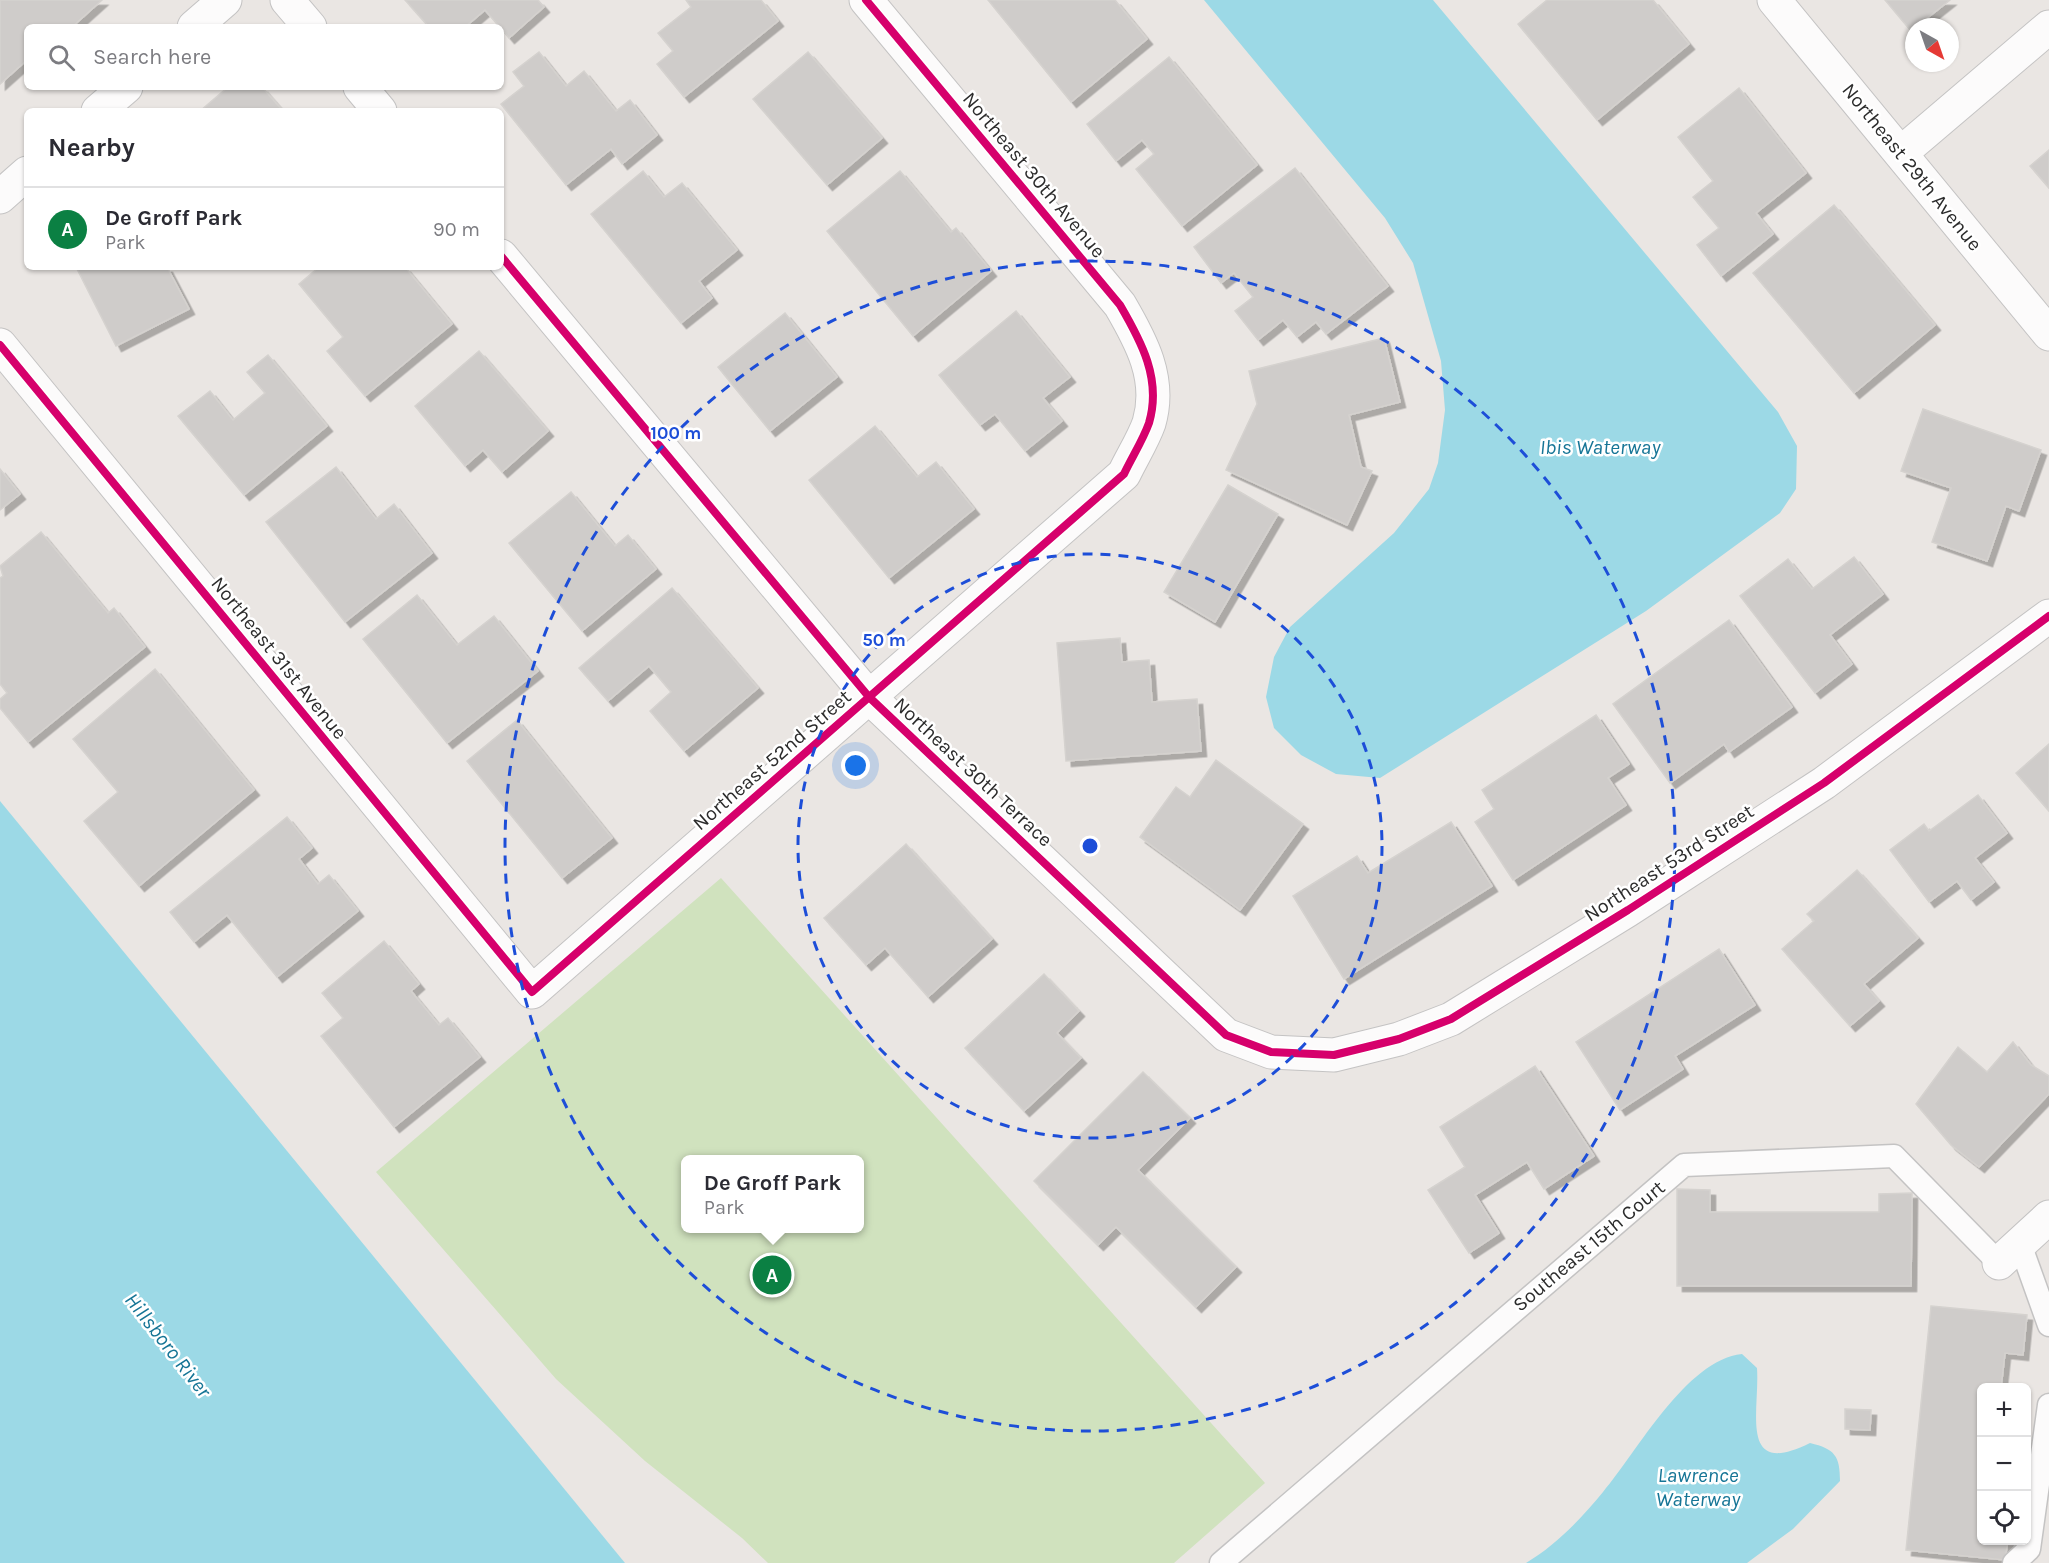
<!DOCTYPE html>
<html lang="en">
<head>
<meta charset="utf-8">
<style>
	:root { --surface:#fff; --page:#f7f7f7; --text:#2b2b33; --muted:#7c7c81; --line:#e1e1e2; --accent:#0b8043 }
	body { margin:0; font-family:Karla,sans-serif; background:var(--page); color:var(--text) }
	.controls { position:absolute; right:18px; bottom:18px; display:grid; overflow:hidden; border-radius:9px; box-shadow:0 2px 4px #0004 }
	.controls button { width:54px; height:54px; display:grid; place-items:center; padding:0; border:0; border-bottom:2px solid var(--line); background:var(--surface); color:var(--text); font:30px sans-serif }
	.compass { position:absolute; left:1905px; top:18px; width:54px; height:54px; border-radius:50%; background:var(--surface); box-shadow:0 2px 4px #0004; rotate:140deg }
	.you { position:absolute; left:856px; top:766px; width:21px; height:21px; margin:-15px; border:4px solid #fff; border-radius:50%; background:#1a73e8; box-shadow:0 0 0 9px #1a73e833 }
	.badge { display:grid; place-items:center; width:39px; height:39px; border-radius:50%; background:var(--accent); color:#fff; font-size:20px; font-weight:700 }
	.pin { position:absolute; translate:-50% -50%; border:3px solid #fff; box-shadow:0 2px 6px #0006 }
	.popup { position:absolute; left:681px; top:1155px; width:183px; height:78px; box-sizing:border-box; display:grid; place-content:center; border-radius:9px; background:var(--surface); filter:drop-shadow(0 2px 4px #0005); font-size:20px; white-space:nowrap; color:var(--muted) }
	.popup b { font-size:22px; color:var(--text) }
	.popup::after { content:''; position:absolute; left:50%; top:100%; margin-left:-12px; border:12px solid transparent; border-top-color:var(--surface) }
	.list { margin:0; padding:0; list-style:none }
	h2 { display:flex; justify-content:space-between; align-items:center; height:78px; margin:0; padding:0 24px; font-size:26px }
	h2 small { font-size:20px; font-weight:400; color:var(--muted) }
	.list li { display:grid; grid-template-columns:39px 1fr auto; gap:18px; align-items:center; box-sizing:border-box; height:84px; padding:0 24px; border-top:2px solid var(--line) }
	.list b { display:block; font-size:22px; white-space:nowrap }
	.list p { margin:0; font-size:20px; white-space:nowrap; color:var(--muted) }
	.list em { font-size:20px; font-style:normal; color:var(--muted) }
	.icon { flex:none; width:33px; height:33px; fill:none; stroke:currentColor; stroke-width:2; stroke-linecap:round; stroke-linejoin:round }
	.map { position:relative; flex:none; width:2049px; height:1563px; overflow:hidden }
	.search { position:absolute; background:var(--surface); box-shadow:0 2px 4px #0004; left:24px; top:24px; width:480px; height:66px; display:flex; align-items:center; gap:15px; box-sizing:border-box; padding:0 21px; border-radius:9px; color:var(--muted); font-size:22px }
	.panel { position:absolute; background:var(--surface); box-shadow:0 2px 4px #0004; left:24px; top:108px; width:480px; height:162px; border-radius:9px }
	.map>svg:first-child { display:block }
</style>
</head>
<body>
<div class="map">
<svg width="2049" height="1563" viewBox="0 0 2049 1563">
	<defs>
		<filter id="shadow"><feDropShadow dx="5.5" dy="5.5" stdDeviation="0" flood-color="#0004"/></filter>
	</defs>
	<rect width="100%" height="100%" fill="#eae6e3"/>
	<path fill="#d0e2be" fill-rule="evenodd" d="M721,878l544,605 -91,80h-406l-26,-25 -97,-77 -89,-82 -180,-207zM685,1160h174v68h-174z"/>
	<g fill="#9cd9e6">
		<polygon points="1204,0 1433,0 1778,412 1797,446 1796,489 1780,513 1646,611 1380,778 1336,774 1301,755 1274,728 1266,697 1274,657 1290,627 1394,533 1429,489 1438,463 1445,410 1441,361 1413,263 1385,218"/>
		<polygon points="0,801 625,1563 0,1563"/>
		<path d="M1742,1354l15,14c3,43 -19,111 53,75 25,6 30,13 30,38l-47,48 -46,34h-221c30,-18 55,-44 77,-71 34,-40 83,-132 139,-138z"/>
	</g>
	<g fill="#cfccca" stroke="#d5d2cf" stroke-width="1.5" filter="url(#shadow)">
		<polygon points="0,0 102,0 72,27 27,27 27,60 0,84"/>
		<polygon points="405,0 538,0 544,7 509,38 485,10 465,27 429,27"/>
		<polygon points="686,0 761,0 778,21 684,97 657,64 673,51 658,33 691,7"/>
		<polygon points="988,0 1115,0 1147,39 1071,102"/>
		<polygon points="1547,0 1653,0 1689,44 1597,120 1518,24"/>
		<polygon points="1885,0 1950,0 1911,31"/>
		<polygon points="539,52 566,86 584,71 616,111 630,100 657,135 622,164 611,149 566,185 501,104 524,86 513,72"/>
		<polygon points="808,52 882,138 827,185 753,99"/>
		<polygon points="1169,57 1257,165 1182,226 1136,169 1154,154 1142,140 1116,161 1087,124"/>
		<polygon points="228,87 262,87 283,111 200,111"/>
		<polygon points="1739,88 1806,173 1756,213 1773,234 1721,276 1697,245 1719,228 1693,197 1713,181 1678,137"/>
		<polygon points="2049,150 2049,188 2030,166"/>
		<polygon points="1295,168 1388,286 1326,334 1316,322 1297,337 1283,320 1258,340 1235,311 1253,297 1234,273 1221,283 1194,247"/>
		<polygon points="643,171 664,197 682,183 737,250 699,281 712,298 681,323 591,214"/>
		<polygon points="900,171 951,232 956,228 991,271 913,336 827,231"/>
		<polygon points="1834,205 1935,325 1854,393 1753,273"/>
		<polygon points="76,267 167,267 189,309 116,346"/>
		<polygon points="319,267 405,267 452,324 365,396 327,351 343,337 299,284"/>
		<polygon points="1016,311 1070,377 1043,398 1062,421 1025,451 995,414 980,425 939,375"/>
		<polygon points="785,313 837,377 770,431 718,367"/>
		<polygon points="1384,338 1400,402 1349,415 1361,467 1372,471 1347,525 1226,470 1257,404 1249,371"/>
		<polygon points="479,351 548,431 502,472 483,450 465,466 415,406"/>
		<polygon points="268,355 327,426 244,495 178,416 210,391 233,420 265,393 247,372"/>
		<polygon points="1923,409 2041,450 2019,511 2006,506 1987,561 1932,542 1951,488 1901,471"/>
		<polygon points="875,426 917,477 936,462 974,509 889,578 809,480"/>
		<polygon points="336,467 376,519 394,504 432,553 345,622 266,522"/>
		<polygon points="0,469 20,494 0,510"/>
		<polygon points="1228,485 1278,514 1215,622 1164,592"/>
		<polygon points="571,492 615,546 628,535 656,569 582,631 509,543"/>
		<polygon points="41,532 108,613 114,608 145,647 28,742 0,708 0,699 7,693 0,684 0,578 3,576 0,566"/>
		<polygon points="1854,557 1883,594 1830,635 1852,664 1815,693 1740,596 1788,559 1812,589"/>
		<polygon points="672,588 758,688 684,751 650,711 671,692 649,666 608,701 579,668"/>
		<polygon points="417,595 457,645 494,616 538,671 447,743 363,639"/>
		<polygon points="1729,620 1792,707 1729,752 1724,744 1670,783 1613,704"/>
		<polygon points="1120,638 1122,662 1149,660 1152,702 1197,699 1201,751 1066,761 1057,643"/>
		<polygon points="155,669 254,790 139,886 84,821 118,792 73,739"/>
		<polygon points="1596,715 1629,764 1608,778 1626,805 1513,880 1475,822 1494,809 1482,790"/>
		<polygon points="517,720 612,838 562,878 467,761"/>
		<polygon points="2049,744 2049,811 2016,773"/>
		<polygon points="1216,760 1303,824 1240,910 1140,837 1176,787 1190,797"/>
		<polygon points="1978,795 2007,833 1975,858 1994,882 1971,900 1957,881 1929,902 1890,850 1924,824 1929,831"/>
		<polygon points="287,817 312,848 299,859 318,884 329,875 358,911 277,977 227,915 194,942 170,912"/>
		<polygon points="1451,822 1492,886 1344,979 1293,896 1357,856 1368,873"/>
		<polygon points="906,844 992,939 928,997 885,948 866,965 824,918"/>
		<polygon points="1857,870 1918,938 1864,984 1879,1001 1850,1026 1782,949 1814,921 1807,914"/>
		<polygon points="384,941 419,984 411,991 439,1025 448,1018 480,1057 394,1127 321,1036 343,1018 322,993"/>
		<polygon points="1719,949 1755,1005 1675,1056 1683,1069 1620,1110 1576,1042"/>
		<polygon points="1044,974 1079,1011 1057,1033 1081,1058 1024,1111 965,1048"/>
		<polygon points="2013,1042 2031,1065 2049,1076 2049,1094 1979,1167 1951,1145 1916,1104 1958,1047 1987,1072"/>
		<polygon points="1535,1066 1594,1156 1544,1189 1527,1162 1475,1195 1499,1233 1469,1253 1428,1190 1465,1167 1440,1127"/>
		<polygon points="1143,1072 1190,1118 1138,1170 1236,1267 1196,1307 1116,1227 1098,1245 1034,1181"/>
		<polygon points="1677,1189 1710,1190 1710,1212 1879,1212 1879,1194 1912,1193 1911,1286 1677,1286"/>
		<polygon points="1931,1306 2027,1315 2023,1355 2005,1353 2001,1388 1982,1388 1982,1540 2008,1540 2005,1560 1906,1550"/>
		<polygon points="1845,1409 1871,1410 1870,1430 1845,1429"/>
	</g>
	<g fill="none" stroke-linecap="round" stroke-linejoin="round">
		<defs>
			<g id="lane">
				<polyline points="2020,1244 2049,1325"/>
				<polyline points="1221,1563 1684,1165 1894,1156 1999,1263"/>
				<polyline points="2014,1563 2029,1549 2049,1405"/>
			</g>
			<g id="street">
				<polyline points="287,0 310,27"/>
				<polyline points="1774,0 2049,334"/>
				<polyline points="194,27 225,0"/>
				<polyline points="360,87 380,111"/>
				<polyline points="98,111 126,87"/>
				<polyline points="1901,153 2049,27"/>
				<polyline points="0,197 27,173"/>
				<polyline points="501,256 869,697 1226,1035 1271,1052 1334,1055 1399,1039 1451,1019 1628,910 1824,783 2049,616"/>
				<path d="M0,345l532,647 592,-518c8,-17 19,-34 25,-51 13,-44 -8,-82 -29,-118l-254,-305"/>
				<polyline points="1999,1263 2049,1217"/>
			</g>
		</defs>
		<use href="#lane" stroke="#c4c3c3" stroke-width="25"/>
		<use href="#street" stroke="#c4c3c3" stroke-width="35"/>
		<use href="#lane" stroke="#fcfbfb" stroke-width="22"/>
		<use href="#street" stroke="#fcfbfb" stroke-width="33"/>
		<defs>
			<g id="cycleway">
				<polyline points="501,256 869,697 1226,1035 1271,1052 1334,1055 1399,1039 1451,1019 1628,910 1824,783 2049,616"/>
				<path d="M0,345l532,647 592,-518c8,-17 19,-34 25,-51 13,-44 -8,-82 -29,-118l-254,-305"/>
			</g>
		</defs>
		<use href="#cycleway" stroke="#fff" stroke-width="11"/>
		<use href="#cycleway" stroke="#d6006c" stroke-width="8"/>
	</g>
	<g fill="none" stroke="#1d4ed8" stroke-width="3" stroke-dasharray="10 8">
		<circle cx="1090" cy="846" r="292"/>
		<circle cx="1090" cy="846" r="585"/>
	</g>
	<g text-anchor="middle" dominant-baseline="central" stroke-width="5" stroke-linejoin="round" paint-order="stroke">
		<g font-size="20" fill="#2c2c2c" stroke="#fff">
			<text transform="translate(1912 167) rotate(51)">Northeast 29th Avenue</text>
			<text transform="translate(1034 175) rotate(50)">Northeast 30th Avenue</text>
			<text transform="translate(279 658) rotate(51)">Northeast 31st Avenue</text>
			<text transform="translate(772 760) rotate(-41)">Northeast 52nd Street</text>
			<text transform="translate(973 772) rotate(43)">Northeast 30th Terrace</text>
			<text transform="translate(1669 863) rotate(-33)">Northeast 53rd Street</text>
			<text transform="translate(1589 1246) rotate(-40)">Southeast 15th Court</text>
		</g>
		<g font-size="21" font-style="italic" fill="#167596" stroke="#fff">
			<text x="1600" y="447">Ibis Waterway</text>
			<text transform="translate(168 1345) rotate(52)">Hillsboro River</text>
			<text x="1698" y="1475">Lawrence<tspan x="1698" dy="24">Waterway</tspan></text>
		</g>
	</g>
	<circle cx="1090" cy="846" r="9" fill="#1d4ed8" stroke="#fff" stroke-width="3"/>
	<g font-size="18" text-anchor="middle" font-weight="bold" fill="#1d4ed8" stroke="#fff" stroke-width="5" stroke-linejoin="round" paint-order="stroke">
		<text x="676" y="439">100 m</text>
		<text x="884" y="646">50 m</text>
	</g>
</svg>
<div class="controls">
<button>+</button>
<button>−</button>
<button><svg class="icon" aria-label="locate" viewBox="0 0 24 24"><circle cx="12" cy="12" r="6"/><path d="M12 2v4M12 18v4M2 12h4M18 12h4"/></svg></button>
</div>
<svg class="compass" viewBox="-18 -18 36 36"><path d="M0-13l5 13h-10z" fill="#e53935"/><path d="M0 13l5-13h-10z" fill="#7c7c81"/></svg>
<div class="you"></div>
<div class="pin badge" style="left:772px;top:1275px">A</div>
<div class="popup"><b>De Groff Park</b>Park</div>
<div class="search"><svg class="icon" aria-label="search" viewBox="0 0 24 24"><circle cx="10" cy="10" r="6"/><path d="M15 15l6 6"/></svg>Search here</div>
<section class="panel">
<h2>Nearby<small></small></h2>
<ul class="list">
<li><span class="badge">A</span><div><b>De Groff Park</b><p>Park</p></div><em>90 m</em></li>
</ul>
</section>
</div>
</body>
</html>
